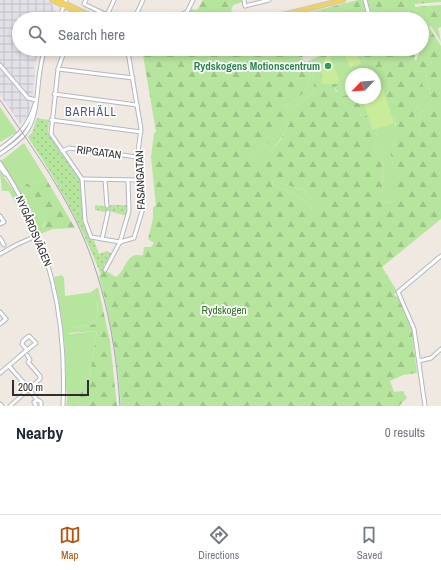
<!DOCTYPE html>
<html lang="en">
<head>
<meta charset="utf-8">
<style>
	:root { --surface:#fff; --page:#f2f2f3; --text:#1f2937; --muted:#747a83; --line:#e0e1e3; --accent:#b45309 }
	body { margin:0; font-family:"Archivo Narrow",sans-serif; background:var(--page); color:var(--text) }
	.compass { position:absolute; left:345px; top:68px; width:36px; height:36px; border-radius:50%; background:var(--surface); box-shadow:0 2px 6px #0003; rotate:245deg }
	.scale { position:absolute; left:12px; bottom:10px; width:77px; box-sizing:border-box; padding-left:4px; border:2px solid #2e2e2e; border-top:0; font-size:11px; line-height:14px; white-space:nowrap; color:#2e2e2e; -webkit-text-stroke:3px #fff; paint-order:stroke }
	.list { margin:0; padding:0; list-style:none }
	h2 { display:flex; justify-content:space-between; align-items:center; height:52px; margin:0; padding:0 16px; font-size:17px }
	h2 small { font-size:13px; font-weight:400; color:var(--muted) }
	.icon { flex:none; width:22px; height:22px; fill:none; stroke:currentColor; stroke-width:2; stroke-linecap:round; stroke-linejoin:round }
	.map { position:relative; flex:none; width:441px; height:406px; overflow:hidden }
	.search { position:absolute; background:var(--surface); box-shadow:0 2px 6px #0003; left:12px; right:12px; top:12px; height:44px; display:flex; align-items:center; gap:10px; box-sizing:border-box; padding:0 14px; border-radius:22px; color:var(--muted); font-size:15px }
	.sheet { height:108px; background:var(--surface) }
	nav { display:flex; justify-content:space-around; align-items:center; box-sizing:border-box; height:56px; border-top:1px solid var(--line); background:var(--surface); font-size:11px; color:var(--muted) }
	nav a { display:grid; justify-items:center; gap:2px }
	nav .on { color:var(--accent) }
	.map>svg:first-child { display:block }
</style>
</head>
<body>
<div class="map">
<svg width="441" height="406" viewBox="0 0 441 406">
	<defs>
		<pattern id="industrial-grid" width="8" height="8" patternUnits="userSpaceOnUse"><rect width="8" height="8" fill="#e3e1e8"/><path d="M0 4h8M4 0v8" fill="none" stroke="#c3c1c7"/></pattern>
		<pattern id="forest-firs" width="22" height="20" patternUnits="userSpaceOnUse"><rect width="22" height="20" fill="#b6e59e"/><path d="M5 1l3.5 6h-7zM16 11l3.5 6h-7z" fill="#9dc588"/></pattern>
		<pattern id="park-dots" width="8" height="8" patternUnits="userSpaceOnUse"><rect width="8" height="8" fill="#b6e59e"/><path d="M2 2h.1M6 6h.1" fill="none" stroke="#9dc588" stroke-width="1.8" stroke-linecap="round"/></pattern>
	</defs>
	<rect width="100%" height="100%" fill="#efe9e1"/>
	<polygon fill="url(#industrial-grid)" points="0,0 45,0 52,4 56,12 53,19 19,19 19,49 40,49 34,66 35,74 32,101 27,119 20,124 0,95"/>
	<g fill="#b6e59e">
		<path d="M334,49h25l9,21 6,4h-23v24h24v-24l4,3c6,14 14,29 16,45 1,6 0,10 2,16l-7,12 3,16v37l-8,-1 -2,-6 -1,-39 -8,-13 3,-10 -3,-1 -7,-17h-7l1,-3 -15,-18 -5,1 -7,-9 5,-7 -10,-22 6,-6z"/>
		<polygon points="425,69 432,100 418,117 421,136 414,135 414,112 422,101 418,72"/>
		<path d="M310,70h3l1,17 -1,5 -22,18h-4l-1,-4c2,-3 4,-3 8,-6 12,-7 16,-16 16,-30z"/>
		<polygon points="0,107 17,132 0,142"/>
		<polygon points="287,121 290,123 279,141 271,151 253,163 250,161 252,156 276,137"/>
		<polygon points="24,143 45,177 45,181 26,184 25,186 30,186 45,221 41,230 39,231 29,208 1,161"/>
		<polygon points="0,172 15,192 33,231 31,235 27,223 11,195 9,191 2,191"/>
		<polygon points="273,181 304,190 316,205 315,208 312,209 303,199 272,184"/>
		<path d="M62,275l2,3 1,18 28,-4c6,10 6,22 2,32l-24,4 -2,6 28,-3 -7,44 -9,12 -3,19h-12c2,-8 0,-13 0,-21 0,-37 -4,-72 -12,-108z"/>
	</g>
	<g fill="url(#forest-firs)" fill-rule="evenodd">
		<polygon points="203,0 243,0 243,2 233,5 231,11 239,13 242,19 176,19 187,14 190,9 197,10"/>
		<path d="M358,0h83v2l-26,2v3l26,-2v22l-3,1 3,14 -10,-16 -2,1 12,19v173l-59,48 15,24 -3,4 5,3 12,26 6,49 -14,2 -13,6 4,11 9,-1 4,7 -8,8h-278c-3,-44 -10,-87 -22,-130l5,-6 12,7c8,-5 9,-17 17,-21 3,-2 6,0 10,-1l1,-8h7l3,-4 -6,-4 5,-20v-12l3,-1 -5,-49 3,-24 2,-1 -14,-83h180l-11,6h-6l-4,3 5,4 18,-8 4,-5h6l1,3 -6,6 11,26 -6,3 2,5 4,-1 1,5 5,-1 16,10 3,6 -5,3v2h7l7,17 3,1 -3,10 8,13 1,39 2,6 8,1v-37l-3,-16 7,-12 -3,-7 2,-7 -6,-20 -11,-27 -11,-7 -9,-21h58l-3,10 2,2 8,-21v-3l-2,-1v-17h-140zM425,69l7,31 -14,17 3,18h-7v-23l8,-11 2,-10 -3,-14 -3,-5zM310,70h3l1,17 -1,5 -22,18h-4l-1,-4c2,-3 4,-3 8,-6 12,-7 16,-16 16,-30zM287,121l3,2 -11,19 -8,9 -18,11 -3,-1 2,-5 24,-19zM273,181l31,9 12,15 -1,3 -3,1 -9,-10 -31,-15z"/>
		<polygon points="45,177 75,228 53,229 40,234 39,231 44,226 45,221 30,187 25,186 26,184 45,181"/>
		<path d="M98,287l12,54 7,65h-39l3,-19 9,-12 7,-44 -29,2v-3l3,-2 24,-4c4,-10 5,-24 -4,-32z"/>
	</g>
	<g fill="url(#park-dots)">
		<path d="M37,118l12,2 -1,12 2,4 30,44 4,44 5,14h4l6,16 8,-3 6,4 -6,9h-3l1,4 -4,7c-19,-49 -44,-94 -73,-138l4,-4z"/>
		<polygon points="95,205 110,207 110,205 129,205 127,216 106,210 105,212 95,210"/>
	</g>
	<g fill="#c9ec9a">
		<polygon points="343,49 355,49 361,63 350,68"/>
		<path d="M329,54l10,25 -2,5h-15c0,-10 -2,-23 7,-30z"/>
		<polygon points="382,86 394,123 373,130 362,98 375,98 375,89"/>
	</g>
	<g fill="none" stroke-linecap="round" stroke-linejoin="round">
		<defs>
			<g id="minor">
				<polyline points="86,0 84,4 107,15 114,0"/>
				<polyline points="244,0 245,6 269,0"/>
				<polyline points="365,0 370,19"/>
				<polyline points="59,19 66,0"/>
				<polyline points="134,19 143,0"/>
				<polyline points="173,19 187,12 193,0"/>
				<polyline points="65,49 58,69 51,134 82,179 85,221 91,237 120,242 134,238 143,208 137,159 141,129 128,52 107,49"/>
				<polyline points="0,65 28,98 36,100"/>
				<polyline points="58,69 133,78"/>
				<polyline points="54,94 137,105"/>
				<polyline points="51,120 141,132"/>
				<path d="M0,149c18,-13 29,-23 35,-45"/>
				<polyline points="62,151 69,148 137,157"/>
				<path d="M0,154c9,-6 20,-13 26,-22 15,-19 9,-57 19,-83"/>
				<path d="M0,163c50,75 67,154 63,243"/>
				<polyline points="0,167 5,174"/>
				<polyline points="82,179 140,180"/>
				<polyline points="105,180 107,206"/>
				<polyline points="0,216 4,222 0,224"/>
				<polyline points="0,238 4,245"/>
				<polyline points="102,239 108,212"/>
				<polyline points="0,254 16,245 38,235"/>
				<polyline points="105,270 120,242 129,211 128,180"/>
				<polyline points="0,312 6,319 0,324"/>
				<polygon points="29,336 36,343 27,350 22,344 23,341"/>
				<polyline points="419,361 431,358 441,349"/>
				<polyline points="9,366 29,389 40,379 40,376 28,362 30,360 27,355"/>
				<polyline points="0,373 27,350"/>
				<polyline points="0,404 2,406"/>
				<polyline points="10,406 29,389 37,400"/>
				<polyline points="36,406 34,402 38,400 41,402 41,406"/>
				<polyline points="425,406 414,329 398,292 441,256"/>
			</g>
			<g id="major">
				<polyline points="52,0 92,19"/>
				<polyline points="58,0 97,19"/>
				<polyline points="266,19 343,0"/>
			</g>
		</defs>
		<use href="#minor" stroke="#b4b7c1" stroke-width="5"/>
		<use href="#major" stroke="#c9c9c9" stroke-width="6"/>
		<use href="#minor" stroke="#fff" stroke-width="3"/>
		<use href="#major" stroke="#f2d163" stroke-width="4"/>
		<path stroke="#a3a6b8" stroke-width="1" d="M0,100c27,40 55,78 76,121 28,58 40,121 44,185"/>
	</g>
	<circle fill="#2e9e5b" stroke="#fff" stroke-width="1.5" cx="328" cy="66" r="4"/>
	<g text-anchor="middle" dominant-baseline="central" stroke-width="3.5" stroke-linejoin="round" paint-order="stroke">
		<g font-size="11" font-weight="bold" fill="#27864d" stroke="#fff" text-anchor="end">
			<text x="320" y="66">Rydskogens Motionscentrum</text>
		</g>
		<g font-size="11" fill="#2e2e2e" stroke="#fff">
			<text transform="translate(99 152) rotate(7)">RIPGATAN</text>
			<text transform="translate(140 180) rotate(-92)">FASANGATAN</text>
			<text transform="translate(34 231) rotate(67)">NYGÅRDSVÄGEN</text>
		</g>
		<g font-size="11" fill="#2c6e1b" stroke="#fff">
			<text x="224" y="310">Rydskogen</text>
		</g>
		<g font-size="12" letter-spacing="1" fill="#4d5680" stroke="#fff">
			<text x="91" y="112">BARHÄLL</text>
		</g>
	</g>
</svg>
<svg class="compass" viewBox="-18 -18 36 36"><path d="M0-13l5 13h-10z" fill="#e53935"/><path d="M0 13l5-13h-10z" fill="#747a83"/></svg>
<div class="scale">200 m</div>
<div class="search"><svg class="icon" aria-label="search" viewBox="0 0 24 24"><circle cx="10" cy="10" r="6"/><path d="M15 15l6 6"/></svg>Search here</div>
</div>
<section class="sheet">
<h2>Nearby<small>0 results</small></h2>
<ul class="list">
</ul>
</section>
<nav>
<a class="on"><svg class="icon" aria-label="map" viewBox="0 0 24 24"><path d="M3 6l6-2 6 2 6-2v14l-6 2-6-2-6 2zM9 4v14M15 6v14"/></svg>Map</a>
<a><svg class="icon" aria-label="directions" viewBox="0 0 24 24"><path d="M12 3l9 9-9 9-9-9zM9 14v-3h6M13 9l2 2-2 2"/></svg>Directions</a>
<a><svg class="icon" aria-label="saved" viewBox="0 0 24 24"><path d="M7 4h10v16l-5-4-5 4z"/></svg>Saved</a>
</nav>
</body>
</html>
